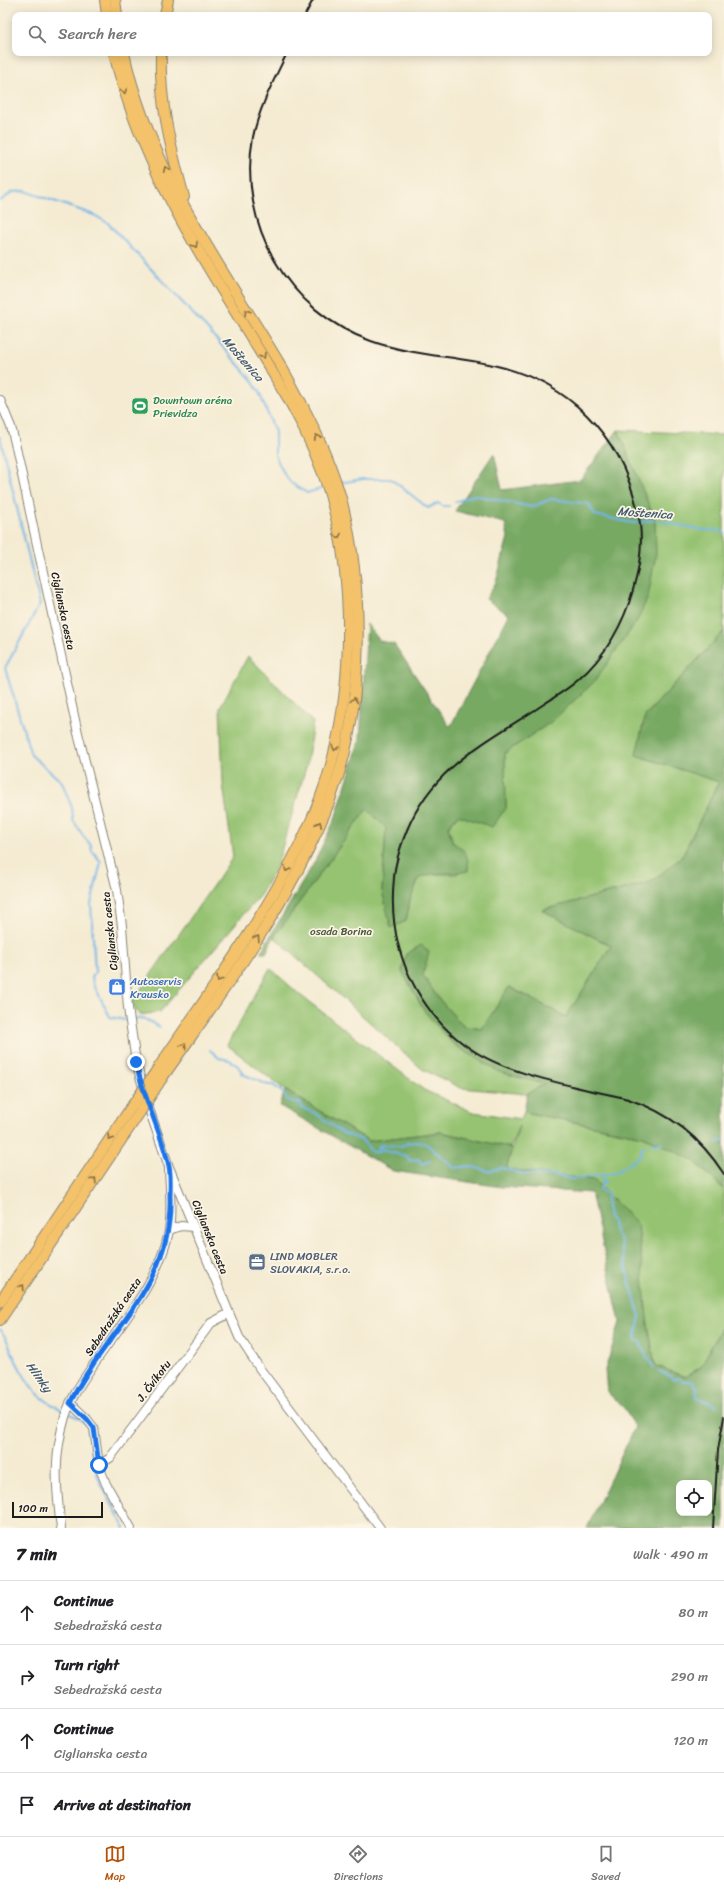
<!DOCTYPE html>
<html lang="en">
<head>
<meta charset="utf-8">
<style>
	:root { --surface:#fff; --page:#f6f6f6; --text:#202124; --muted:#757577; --line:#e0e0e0; --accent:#b45309 }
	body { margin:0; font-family:Sriracha,sans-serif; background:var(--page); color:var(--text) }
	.controls { position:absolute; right:12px; bottom:12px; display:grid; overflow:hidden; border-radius:8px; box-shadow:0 2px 10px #0003 }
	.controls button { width:36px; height:36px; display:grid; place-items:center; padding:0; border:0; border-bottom:1px solid var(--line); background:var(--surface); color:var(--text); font:20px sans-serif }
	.scale { position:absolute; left:12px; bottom:10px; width:91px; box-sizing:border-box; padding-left:4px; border:2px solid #1c1c1c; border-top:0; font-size:11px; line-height:14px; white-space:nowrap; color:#1c1c1c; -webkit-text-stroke:3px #fcf5e5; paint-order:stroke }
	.stop { position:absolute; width:12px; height:12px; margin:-9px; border:3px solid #1a73e8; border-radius:50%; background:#fff }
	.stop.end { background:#1a73e8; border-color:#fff; box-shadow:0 1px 4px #0008 }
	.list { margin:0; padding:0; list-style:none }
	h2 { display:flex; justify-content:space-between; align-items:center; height:52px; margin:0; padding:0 16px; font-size:17px }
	h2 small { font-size:13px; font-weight:400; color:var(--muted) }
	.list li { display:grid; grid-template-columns:26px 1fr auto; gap:12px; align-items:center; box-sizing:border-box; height:64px; padding:0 16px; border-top:1px solid var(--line) }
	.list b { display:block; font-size:15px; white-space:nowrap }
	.list p { margin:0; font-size:13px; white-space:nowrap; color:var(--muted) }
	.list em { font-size:13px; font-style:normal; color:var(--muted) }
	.icon { flex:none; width:22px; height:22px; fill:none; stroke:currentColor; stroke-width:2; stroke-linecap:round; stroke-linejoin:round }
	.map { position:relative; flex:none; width:724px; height:1528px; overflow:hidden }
	.search { position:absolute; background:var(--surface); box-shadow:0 2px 10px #0003; left:12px; right:12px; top:12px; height:44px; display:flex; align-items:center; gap:10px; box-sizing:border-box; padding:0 14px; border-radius:8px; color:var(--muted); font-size:15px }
	.sheet { height:308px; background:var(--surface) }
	nav { display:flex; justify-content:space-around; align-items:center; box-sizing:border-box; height:56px; border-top:1px solid var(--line); background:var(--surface); font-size:11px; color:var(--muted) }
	nav a { display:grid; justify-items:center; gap:2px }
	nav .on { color:var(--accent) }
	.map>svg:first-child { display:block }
</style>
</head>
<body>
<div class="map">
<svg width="724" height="1528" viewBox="0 0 724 1528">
	<rect width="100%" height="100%" fill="#fcf5e5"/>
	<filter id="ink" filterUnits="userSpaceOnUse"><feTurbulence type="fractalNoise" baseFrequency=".025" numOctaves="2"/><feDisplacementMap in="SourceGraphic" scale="8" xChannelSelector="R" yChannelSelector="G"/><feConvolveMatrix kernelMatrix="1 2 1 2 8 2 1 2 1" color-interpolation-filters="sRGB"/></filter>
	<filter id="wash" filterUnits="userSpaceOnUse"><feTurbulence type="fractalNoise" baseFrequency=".012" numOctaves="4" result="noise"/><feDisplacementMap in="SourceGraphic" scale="16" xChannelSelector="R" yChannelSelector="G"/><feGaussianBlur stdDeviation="0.9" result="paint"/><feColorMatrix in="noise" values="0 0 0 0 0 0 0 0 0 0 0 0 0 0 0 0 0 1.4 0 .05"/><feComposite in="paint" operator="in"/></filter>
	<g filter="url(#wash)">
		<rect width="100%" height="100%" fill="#f4ebd2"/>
		<g fill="#96c372" stroke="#597047">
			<polygon points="618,430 724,435 724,631 645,716 636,755 719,782 681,858 651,882 542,910 611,946 566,1017 510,987 482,1029 463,1026 438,998 406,954 402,971 425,1012 499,1072 545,1084 527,1094 461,1088 422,1069 274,937 367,809 386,828 382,891 406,921 410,900 419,878 428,874 457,874 453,843 448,827 458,815 506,808 504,753 551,722 655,520"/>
			<polygon points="248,656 313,722 307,764 277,865 261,894 160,1012 140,1015 131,1003 233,857 223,784 220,707"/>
			<polygon points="270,968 300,995 424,1090 473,1112 521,1119 524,1112 643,1136 693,1160 724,1189 724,1322 701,1367 685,1377 655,1365 647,1318 594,1180 506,1169 519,1126 510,1148 441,1132 369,1141 285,1090 227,1045"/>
		</g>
		<g fill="#78a964" stroke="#4a6240" fill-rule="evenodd">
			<path d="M618,430l37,90 1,33 -8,44 -11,24 -43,61 -43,40 -46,31 1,55 -14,19 -34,-12 -10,11 5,17c13,7 16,13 15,28 -17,4 -33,0 -49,7l-9,22 -4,21 -15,7 -9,-37 4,-63 -19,-19 -93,128 -8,16h-6l54,-90 21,-44 25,-80 7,-115 13,17 14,3 56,83 59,-112 -23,-16 10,-17 12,-45 -3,-14 -50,-12 39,-58 8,37 78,-10z"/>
			<polygon points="724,631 724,1189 693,1160 643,1136 524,1112 527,1094 544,1084 499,1072 453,1044 425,1012 402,971 406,954 421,945 429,952 423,975 438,998 463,1026 482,1029 509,987 566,1017 611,946 542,910 651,882 681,858 719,782 636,755 645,716"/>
			<path d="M285,1090l84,51 72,-9 71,16 -6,21 88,11 44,44 9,94 8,47 30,12 16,-10 23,-45v206h-137l48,-101 -11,-19 -17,-16 -2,-22 15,-48 -29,-129 -89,-6 -109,-16 -113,-65zM679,1483h30v30h-30z"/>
		</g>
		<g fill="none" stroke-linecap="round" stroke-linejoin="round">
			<g stroke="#73b5e8" stroke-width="2">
				<polyline points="0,201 13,192 25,191 94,215 108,223 210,332 250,378 259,392 275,432 275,455 284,474 291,483 307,493 323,488"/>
				<polyline points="0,437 40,604 5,668 31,755 62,782 72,808 73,820 83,836 91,845 92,851 101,862 91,904 95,972 92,977 93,983 110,1017 125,1020"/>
				<polyline points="339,483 363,479 391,479 428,508 438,503 443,506 449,506"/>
				<polyline points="455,502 474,495 532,507 551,499 589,504 595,515 633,523 654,520 703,530 719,530 724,533"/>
				<polyline points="134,1019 143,1018 160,1027"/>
				<polyline points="210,1050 219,1058 229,1060 238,1066 243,1074 268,1085 273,1085 282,1092 288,1100 301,1104 302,1108 315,1113 343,1133 362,1140 372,1152 379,1152 378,1147 382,1145 401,1146 408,1143 415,1142 425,1143 455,1168 469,1166 488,1171 502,1168 525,1174 554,1175 573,1179 591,1177 615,1173 639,1157 644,1145"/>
				<polyline points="717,1143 719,1141 724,1141"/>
				<polyline points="651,1144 662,1144"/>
				<polyline points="378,1147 389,1152 407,1156 410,1161 418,1159 422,1164 430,1161"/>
				<path d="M600,1175l5,6 -4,3v5l7,6 -2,5 3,17 4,5 2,10 5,7 9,41 11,36 -5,23 5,3c2,9 9,17 14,25"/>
				<path d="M0,1329c8,10 10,19 15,30 13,26 23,41 50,52"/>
				<polyline points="659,1371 670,1376 673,1380 677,1378 682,1381 691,1381 698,1389 696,1392 697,1397 717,1406"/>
				<polyline points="69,1413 82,1420 88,1427 95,1469 102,1486 125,1528"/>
			</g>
		</g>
	</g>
	<g filter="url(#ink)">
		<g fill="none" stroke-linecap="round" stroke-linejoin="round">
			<defs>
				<g id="minor">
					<polyline points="0,400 11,427 15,443 77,729 117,890 122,926 128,1008 136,1062 149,1109 169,1167 239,1337 260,1369 380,1528"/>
					<polyline points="169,1230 181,1226 194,1227"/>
					<polyline points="70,1403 87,1419 94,1428 99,1466 106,1484 131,1528"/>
					<polyline points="99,1465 110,1458 211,1323 228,1314"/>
					<path d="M61,1528c-5,-41 -8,-70 4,-111 7,-23 22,-43 36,-63 27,-39 58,-75 68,-123 3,-20 1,-41 0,-61"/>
				</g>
				<g id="major">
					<polyline points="105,0 107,15"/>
					<polyline points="115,0 117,15"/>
					<polyline points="165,15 168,0"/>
					<path d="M114,53c30,124 96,215 160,322 20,31 37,66 50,101 35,101 32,239 -10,338 -40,93 -103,175 -159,259"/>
					<path d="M124,53c25,116 97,213 157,313 23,40 46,84 59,129 25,91 25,213 -9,302 -38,102 -107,192 -169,281"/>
					<path d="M161,53c-2,50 10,96 23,144"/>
					<polyline points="0,1302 132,1106"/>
					<polyline points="0,1320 140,1112"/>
				</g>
			</defs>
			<use href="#minor" stroke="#888477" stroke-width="10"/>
			<use href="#major" stroke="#888477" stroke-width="12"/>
			<use href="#minor" stroke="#fff" stroke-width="8"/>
			<use href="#major" stroke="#f3c26a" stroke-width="10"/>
			<g stroke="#1c1c1c" stroke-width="2">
				<polyline points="305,15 313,0"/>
				<path d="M287,53c-13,27 -28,55 -34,84 -16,87 35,175 118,204 39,14 81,15 122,24 75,17 126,68 144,143 7,27 4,55 -4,82 -9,33 -28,67 -55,90 -10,9 -22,16 -34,24 -55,37 -110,61 -137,126 -6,15 -12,31 -13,48 -4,38 3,77 22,111 41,72 98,83 172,101 13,3 27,5 40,9 42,14 72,38 96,75"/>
				<polyline points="713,1528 718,1450 724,1417"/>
			</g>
			<defs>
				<g id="major-bridge">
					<polyline points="132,1106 155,1073"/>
					<polyline points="140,1112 162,1078"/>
				</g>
			</defs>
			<use href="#major-bridge" stroke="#888477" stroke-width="12" stroke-linecap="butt"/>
			<use href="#major-bridge" stroke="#f3c26a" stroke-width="10"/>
		</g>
		<defs><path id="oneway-chevron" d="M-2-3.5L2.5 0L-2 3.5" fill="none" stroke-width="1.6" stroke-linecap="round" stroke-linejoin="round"/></defs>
		<g stroke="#886f43">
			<use href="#oneway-chevron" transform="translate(124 91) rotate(73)"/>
			<use href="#oneway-chevron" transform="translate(166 169) rotate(-115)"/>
			<use href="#oneway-chevron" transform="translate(195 245) rotate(60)"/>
			<use href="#oneway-chevron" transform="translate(247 312) rotate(-123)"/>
			<use href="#oneway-chevron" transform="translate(263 356) rotate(58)"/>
			<use href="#oneway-chevron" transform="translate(317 437) rotate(-115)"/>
			<use href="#oneway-chevron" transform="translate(338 536) rotate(81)"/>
			<use href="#oneway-chevron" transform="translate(354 700) rotate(-82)"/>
			<use href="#oneway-chevron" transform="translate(335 748) rotate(104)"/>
			<use href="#oneway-chevron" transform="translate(319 824) rotate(-65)"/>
			<use href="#oneway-chevron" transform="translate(287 869) rotate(117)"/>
			<use href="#oneway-chevron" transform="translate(257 938) rotate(-57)"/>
			<use href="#oneway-chevron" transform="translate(219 979) rotate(124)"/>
			<use href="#oneway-chevron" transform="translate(184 1046) rotate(-55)"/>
			<use href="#oneway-chevron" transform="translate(110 1138) rotate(125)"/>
			<use href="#oneway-chevron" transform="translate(94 1180) rotate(-56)"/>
			<use href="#oneway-chevron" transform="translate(22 1287) rotate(-56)"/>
		</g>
	</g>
	<g fill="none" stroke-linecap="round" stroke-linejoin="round" filter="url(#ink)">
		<path stroke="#1a73e8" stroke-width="5" d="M99,1465l-5,-37 -7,-9 -17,-16c36,-73 103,-117 100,-206 0,-10 1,-21 -1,-31 -8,-35 -26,-68 -33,-104"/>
	</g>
	<defs>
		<symbol id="stadium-square" viewBox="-11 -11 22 22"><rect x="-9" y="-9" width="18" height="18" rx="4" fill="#2e9e5b" stroke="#fcf5e5"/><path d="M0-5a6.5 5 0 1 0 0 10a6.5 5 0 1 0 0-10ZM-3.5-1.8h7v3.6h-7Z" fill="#fff"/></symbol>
		<symbol id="shop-square" viewBox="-11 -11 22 22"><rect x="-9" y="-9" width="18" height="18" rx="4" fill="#3f7fe0" stroke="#fcf5e5"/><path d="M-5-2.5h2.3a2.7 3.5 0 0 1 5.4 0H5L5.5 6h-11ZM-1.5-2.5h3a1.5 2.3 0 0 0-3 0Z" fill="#fff"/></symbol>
		<symbol id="office-square" viewBox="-11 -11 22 22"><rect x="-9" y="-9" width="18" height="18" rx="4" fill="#5c6f8a" stroke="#fcf5e5"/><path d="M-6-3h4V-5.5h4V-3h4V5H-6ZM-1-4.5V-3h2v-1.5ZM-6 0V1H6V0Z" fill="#fff"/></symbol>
	</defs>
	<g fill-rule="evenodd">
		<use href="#stadium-square" x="130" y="396" width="20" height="20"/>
		<use href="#shop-square" x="107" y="977" width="20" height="20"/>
		<use href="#office-square" x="247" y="1252" width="20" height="20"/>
	</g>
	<g text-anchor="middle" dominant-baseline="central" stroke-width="3.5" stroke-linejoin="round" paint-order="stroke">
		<g font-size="11" fill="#27864d" stroke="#fcf5e5" text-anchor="start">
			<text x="153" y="400">Downtown aréna<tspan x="153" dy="13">Prievidza</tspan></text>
		</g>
		<g font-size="11" fill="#1c1c1c" stroke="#fcf5e5">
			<text transform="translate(63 611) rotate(78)">Ciglianska cesta</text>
			<text transform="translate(110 931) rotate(-96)">Ciglianska cesta</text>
			<text transform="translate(210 1237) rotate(68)">Ciglianska cesta</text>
			<text transform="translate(113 1317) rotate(-56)">Sebedražská cesta</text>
			<text transform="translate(154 1381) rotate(-53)">J. Čvíkotu</text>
		</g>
		<g font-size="11" fill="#47563a" stroke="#fcf5e5">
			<text x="341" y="931">osada Borina</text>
		</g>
		<g font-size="11" fill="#366cbe" stroke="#fcf5e5" text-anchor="start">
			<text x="130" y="981">Autoservis<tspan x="130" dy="13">Krausko</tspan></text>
		</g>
		<g font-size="11" fill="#4e5e75" stroke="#fcf5e5" text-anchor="start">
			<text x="270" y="1256">LIND MOBLER<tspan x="270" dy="13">SLOVAKIA, s.r.o.</tspan></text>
		</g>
		<g font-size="12" font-style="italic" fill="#3f596e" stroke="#fcf5e5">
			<text transform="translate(243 359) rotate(49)">Moštenica</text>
			<text transform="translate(645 513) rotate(4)">Moštenica</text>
			<text transform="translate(39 1377) rotate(54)">Hlinky</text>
		</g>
	</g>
</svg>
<div class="controls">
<button><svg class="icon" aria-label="locate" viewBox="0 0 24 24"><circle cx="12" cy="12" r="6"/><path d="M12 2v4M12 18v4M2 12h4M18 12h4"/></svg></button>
</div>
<div class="scale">100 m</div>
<div class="stop" style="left:99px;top:1465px"></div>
<div class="stop end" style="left:136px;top:1062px"></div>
<div class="search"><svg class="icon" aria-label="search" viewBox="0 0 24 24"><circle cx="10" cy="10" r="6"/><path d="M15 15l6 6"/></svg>Search here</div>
</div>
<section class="sheet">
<h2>7 min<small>Walk · 490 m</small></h2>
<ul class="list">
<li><svg class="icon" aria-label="ahead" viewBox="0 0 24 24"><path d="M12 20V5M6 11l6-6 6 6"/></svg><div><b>Continue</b><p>Sebedražská cesta</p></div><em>80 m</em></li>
<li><svg class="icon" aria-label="right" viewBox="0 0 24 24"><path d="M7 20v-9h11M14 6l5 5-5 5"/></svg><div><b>Turn right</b><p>Sebedražská cesta</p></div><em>290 m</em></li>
<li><svg class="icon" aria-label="ahead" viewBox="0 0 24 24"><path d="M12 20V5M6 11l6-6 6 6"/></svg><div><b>Continue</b><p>Ciglianska cesta</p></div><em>120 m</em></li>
<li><svg class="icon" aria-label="arrive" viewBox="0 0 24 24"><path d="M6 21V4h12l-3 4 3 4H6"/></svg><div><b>Arrive at destination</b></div></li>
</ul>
</section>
<nav>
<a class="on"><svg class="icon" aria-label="map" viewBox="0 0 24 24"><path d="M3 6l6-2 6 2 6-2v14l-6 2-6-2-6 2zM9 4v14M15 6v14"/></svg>Map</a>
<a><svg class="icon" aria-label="directions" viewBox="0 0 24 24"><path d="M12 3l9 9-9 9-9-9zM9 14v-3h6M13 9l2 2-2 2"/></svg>Directions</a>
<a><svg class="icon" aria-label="saved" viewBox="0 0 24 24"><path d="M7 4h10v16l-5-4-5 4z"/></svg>Saved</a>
</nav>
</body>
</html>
